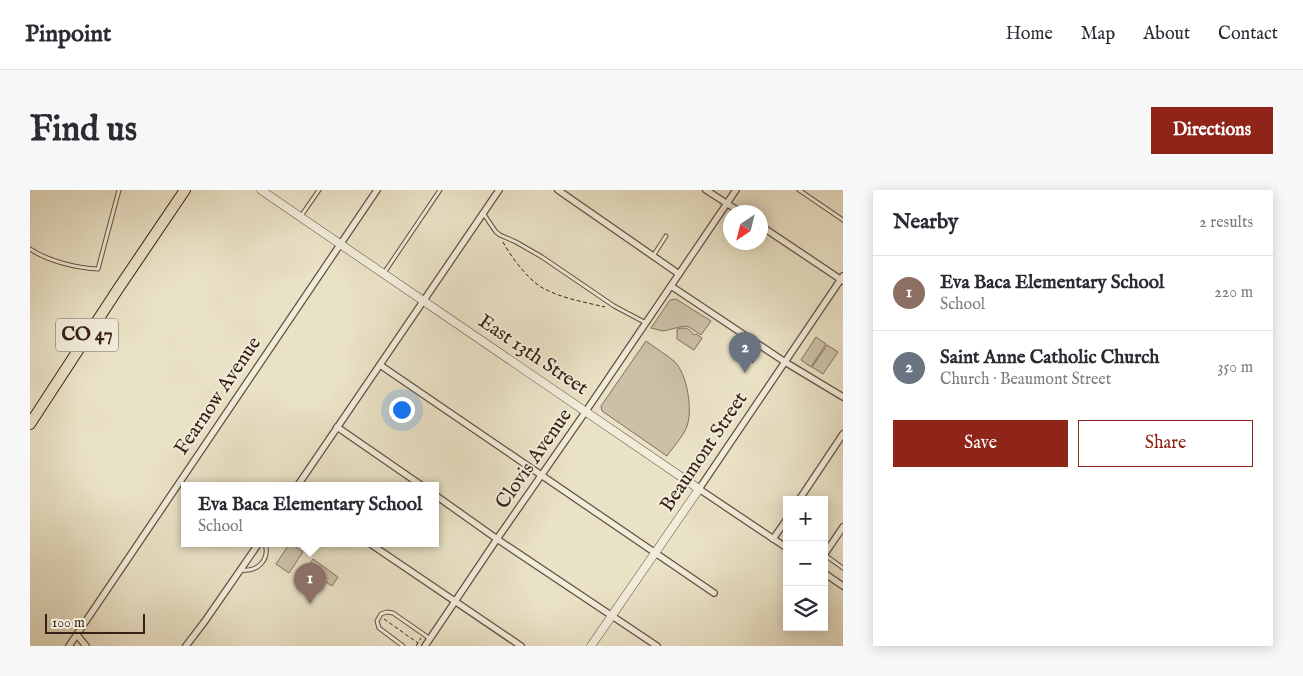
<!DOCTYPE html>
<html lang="en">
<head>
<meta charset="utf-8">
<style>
	:root { --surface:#fff; --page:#f7f7f7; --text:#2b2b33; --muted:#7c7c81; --line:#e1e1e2; --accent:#8f2418 }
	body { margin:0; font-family:"IM FELL English",serif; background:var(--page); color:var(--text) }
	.controls { position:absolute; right:15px; bottom:15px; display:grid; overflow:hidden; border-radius:0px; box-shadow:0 2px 12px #0003 }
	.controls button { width:45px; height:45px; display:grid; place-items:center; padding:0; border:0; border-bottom:1px solid var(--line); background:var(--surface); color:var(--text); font:25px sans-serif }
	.compass { position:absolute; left:693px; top:15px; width:45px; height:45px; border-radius:50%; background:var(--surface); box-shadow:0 2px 12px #0003; rotate:215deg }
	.scale { position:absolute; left:15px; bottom:12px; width:100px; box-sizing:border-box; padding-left:5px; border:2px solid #372015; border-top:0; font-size:14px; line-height:18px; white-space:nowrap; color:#372015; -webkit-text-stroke:4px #f1ecda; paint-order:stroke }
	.you { position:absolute; left:371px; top:219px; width:18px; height:18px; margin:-12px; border:4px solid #fff; border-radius:50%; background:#1a73e8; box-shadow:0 0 0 8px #1a73e833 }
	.badge { display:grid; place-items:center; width:32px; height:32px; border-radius:50%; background:var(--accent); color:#fff; font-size:16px; font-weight:700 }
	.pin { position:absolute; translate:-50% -41px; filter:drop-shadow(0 1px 2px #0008) }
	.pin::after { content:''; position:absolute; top:26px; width:18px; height:15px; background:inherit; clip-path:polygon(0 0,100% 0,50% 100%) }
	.popup { position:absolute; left:151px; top:292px; width:258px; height:65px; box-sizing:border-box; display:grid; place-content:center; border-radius:0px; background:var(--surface); filter:drop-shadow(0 1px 4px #0005); font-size:16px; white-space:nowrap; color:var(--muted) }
	.popup b { font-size:19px; color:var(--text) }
	.popup::after { content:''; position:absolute; left:50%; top:100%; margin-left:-10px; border:10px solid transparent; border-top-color:var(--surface) }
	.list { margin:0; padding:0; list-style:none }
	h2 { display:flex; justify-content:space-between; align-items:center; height:65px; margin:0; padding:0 20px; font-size:21px }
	h2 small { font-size:16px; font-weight:400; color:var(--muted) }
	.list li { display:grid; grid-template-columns:32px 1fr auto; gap:15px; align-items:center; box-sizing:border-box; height:75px; padding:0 20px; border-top:1px solid var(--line) }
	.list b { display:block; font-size:19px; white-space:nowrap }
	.list p { margin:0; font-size:16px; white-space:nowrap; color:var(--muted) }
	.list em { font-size:16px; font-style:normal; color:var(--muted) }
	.actions { display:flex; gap:10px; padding:15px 20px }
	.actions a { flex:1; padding:11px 0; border:1px solid var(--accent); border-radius:0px; text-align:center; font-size:18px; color:var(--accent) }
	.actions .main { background:var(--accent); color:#fff }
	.icon { flex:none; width:28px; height:28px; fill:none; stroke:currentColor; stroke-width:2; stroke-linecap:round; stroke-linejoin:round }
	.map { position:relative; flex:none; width:813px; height:456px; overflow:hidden; border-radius:0px }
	header { display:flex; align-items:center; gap:30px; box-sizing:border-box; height:70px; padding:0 25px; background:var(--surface); border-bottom:1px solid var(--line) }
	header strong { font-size:24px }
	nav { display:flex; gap:28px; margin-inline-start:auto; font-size:18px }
	.intro { display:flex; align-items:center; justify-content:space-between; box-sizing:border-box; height:120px; padding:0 30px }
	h1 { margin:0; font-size:35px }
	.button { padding:12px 22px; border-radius:0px; background:var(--accent); color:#fff; font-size:18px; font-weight:700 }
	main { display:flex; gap:30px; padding:0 30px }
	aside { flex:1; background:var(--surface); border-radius:0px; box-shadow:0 2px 12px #0003 }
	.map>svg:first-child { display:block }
</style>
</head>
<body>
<header>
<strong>Pinpoint</strong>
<nav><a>Home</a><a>Map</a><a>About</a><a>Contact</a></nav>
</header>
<div class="intro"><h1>Find us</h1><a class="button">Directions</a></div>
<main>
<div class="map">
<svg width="813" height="456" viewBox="0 0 813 456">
	<rect width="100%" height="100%" fill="#eae2c6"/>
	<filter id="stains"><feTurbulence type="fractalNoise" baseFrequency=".004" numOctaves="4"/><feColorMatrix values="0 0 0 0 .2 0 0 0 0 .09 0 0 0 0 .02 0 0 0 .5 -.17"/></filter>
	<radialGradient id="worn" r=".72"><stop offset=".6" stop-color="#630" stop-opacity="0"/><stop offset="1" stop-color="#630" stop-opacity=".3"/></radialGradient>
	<g fill="#ccc1a8" stroke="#82705e">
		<polygon points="646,109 681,131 671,145 659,137 654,136 633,141 621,138 640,110"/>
		<path d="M652,138c7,0 9,3 12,7l2,-1 6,4 -8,12 -17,-11v-10z"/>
		<polygon points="786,147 796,154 781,177 771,170"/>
		<path d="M616,151c9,7 20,13 29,21 12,12 18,48 12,64 -4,11 -14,21 -20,30l-65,-45 -1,-5z"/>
		<polygon points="797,155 808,162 793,184 782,177"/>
		<polygon points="260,353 273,362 259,383 246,374"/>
		<polygon points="283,369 308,387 302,396 276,379"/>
	</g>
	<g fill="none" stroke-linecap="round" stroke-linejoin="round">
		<defs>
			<g id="service">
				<polyline points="769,0 813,30"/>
				<polyline points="453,23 466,42 470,45 486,52 512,67 584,116 616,133"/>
				<polyline points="271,26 289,0"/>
				<path d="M0,59c18,12 46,19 68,20l21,-79"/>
				<polyline points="623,66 636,46"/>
				<polyline points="354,83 410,0"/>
				<polyline points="795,365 813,378"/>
				<path d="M211,380c17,2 29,-10 24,-27"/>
				<polyline points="373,456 349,438 347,431 351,424 357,422 363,423 399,448"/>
			</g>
			<g id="minor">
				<polyline points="528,0 649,84"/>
				<polyline points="676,0 710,22"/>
				<polyline points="731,36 813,91"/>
				<polyline points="641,96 755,172 813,207"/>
				<polyline points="350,175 684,403"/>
				<polyline points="307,237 391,295"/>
				<polyline points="268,295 469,0"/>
				<polyline points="405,305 467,349 627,456"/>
				<polyline points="769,310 813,244"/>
				<polyline points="743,349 757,329"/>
				<polyline points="339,353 491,456"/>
				<polyline points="757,358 669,299 813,86"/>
				<polyline points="794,365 813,337"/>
				<polyline points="794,383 813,396"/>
				<polyline points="47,445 56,456"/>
				<polyline points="39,456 347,0"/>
				<polyline points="156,456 175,431 229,353"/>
				<polyline points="395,456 467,349 556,221 706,0"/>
			</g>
			<polyline id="tertiary" points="231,0 669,299 561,456"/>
			<polyline id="trunk" points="0,234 88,99 155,0"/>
		</defs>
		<use href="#service" stroke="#645041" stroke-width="5"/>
		<use href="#minor" stroke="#645041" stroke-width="8"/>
		<use href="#tertiary" stroke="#645041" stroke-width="9"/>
		<use href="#trunk" stroke="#372015" stroke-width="12"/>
		<g stroke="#372015" stroke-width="1" stroke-dasharray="4 2.5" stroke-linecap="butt">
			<path d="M473,52c8,15 24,36 38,45 19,11 43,15 64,20"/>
			<polyline points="722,173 725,169"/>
			<polyline points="354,429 388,453"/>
			<polyline points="386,456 391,448"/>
		</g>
		<use href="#service" stroke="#f1ecda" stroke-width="3"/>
		<use href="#minor" stroke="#f1ecda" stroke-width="5.5"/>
		<use href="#tertiary" stroke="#f1ecda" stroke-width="8"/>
		<use href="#trunk" stroke="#eae2c6" stroke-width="10"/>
	</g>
	<g text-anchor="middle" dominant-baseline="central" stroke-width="4" stroke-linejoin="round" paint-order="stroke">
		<rect fill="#f1ecda" stroke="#6f5d50" stroke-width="1" x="26" y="128.5" width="62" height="33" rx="4"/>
		<g font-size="19" font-weight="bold" fill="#372015">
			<text x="57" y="145">CO 47</text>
		</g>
		<g font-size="20" fill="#372015" stroke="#f1ecda">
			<text transform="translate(503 165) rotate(34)">East 13th Street</text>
			<text transform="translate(188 206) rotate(-56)">Fearnow Avenue</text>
			<text transform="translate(674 262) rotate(-56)">Beaumont Street</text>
			<text transform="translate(504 269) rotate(-55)">Clovis Avenue</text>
		</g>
	</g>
	<rect width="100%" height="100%" filter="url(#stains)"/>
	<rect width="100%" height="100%" fill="url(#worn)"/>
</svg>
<div class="controls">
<button>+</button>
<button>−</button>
<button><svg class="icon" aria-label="layers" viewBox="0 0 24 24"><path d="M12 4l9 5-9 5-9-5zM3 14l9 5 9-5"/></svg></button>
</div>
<svg class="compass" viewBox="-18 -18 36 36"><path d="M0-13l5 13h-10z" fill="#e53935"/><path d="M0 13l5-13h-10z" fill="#7c7c81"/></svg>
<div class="scale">100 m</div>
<div class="you"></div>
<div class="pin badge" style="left:280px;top:414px;background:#8d6e63">1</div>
<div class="popup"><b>Eva Baca Elementary School</b>School</div>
<div class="pin badge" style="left:715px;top:183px;background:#6b7280">2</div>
</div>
<aside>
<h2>Nearby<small>2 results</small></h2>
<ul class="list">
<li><span class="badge" style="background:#8d6e63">1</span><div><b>Eva Baca Elementary School</b><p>School</p></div><em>220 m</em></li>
<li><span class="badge" style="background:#6b7280">2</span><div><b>Saint Anne Catholic Church</b><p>Church · Beaumont Street</p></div><em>350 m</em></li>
</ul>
<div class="actions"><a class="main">Save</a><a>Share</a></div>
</aside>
</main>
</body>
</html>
